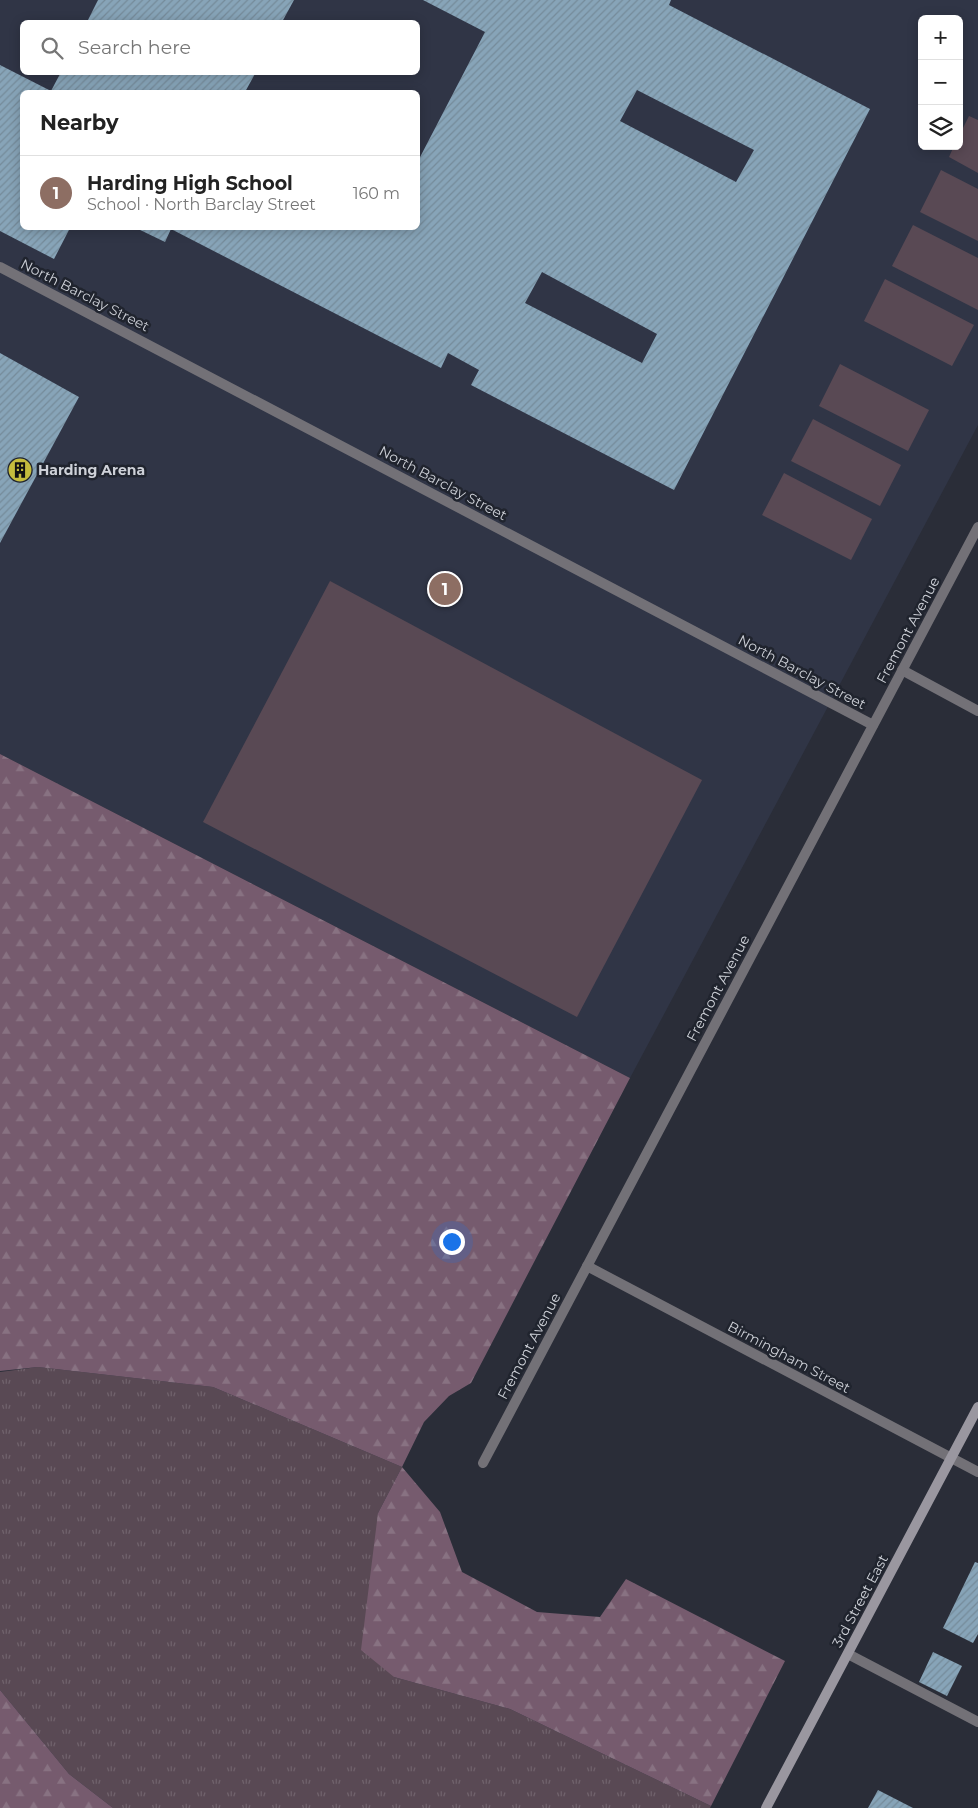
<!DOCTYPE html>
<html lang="en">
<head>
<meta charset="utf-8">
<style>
	:root { --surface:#fff; --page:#f2f2f2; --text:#222; --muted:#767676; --line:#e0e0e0; --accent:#6b672e }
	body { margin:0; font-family:Montserrat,sans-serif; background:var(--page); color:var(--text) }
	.controls { position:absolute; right:15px; top:15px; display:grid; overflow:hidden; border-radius:8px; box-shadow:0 2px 12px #0003 }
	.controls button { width:45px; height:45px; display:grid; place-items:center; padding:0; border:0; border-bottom:1px solid var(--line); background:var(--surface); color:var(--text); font:25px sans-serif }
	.you { position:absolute; left:451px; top:1241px; width:18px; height:18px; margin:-12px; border:4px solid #fff; border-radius:50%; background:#1a73e8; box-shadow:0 0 0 8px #1a73e833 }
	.badge { display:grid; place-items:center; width:32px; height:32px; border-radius:50%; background:var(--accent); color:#fff; font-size:16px; font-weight:700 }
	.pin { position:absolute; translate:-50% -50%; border:2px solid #fff; box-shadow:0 1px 5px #0006 }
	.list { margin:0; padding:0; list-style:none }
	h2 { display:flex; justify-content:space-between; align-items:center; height:65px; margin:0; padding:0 20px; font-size:21px }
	h2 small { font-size:16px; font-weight:400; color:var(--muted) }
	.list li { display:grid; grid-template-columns:32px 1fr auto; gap:15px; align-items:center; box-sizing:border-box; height:75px; padding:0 20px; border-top:1px solid var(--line) }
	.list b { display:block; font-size:19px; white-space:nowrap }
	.list p { margin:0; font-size:16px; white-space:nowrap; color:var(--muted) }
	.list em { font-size:16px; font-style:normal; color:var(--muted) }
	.icon { flex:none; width:28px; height:28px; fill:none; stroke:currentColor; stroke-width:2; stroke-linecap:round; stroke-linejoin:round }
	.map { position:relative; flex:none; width:978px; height:1808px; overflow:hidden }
	.search { position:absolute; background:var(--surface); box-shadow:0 2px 12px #0003; left:20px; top:20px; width:400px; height:55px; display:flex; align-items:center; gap:12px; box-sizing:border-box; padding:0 18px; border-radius:8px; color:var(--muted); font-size:19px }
	.panel { position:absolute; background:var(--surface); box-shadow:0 2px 12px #0003; left:20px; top:90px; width:400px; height:140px; border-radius:8px }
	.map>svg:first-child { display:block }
</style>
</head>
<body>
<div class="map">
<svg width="978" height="1808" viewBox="0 0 978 1808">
	<defs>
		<pattern id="grass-tufts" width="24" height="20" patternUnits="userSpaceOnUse" patternTransform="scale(1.25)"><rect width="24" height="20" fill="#594954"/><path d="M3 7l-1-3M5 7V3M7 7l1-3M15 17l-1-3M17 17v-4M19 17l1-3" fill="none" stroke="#70626c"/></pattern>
		<pattern id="forest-firs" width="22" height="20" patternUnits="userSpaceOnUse" patternTransform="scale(1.25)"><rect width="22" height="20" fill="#765b6e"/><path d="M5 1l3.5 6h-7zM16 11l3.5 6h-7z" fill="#887282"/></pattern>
		<pattern id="building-hatch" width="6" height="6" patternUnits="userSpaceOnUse" patternTransform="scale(1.25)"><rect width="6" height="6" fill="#87a4b8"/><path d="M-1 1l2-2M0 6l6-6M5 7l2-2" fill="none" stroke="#758b9a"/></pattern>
	</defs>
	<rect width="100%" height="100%" fill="#2a2d38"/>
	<path fill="#303546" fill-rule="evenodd" d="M0,0h978v425l-348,653 -630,-324zM922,19h37v127h-37zM22,22h396v50h-396zM22,92h396v136h-396z"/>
	<polygon fill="url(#grass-tufts)" points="38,1367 213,1387 402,1467 378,1513 394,1677 510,1709 711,1806 710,1808 113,1808 69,1774 0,1690 0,1372"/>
	<g fill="url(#forest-firs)">
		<polygon points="0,754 630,1078 471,1383 449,1396 424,1422 402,1467 440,1512 462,1572 537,1612 600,1617 626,1579 785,1661 711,1806 510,1709 394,1677 361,1650 378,1513 402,1467 213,1387 38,1367 0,1371"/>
		<polygon points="0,1690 69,1774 113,1808 0,1808"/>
	</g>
	<g fill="#594954">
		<polygon points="969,116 978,120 978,173 949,157 954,146 959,146 959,136"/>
		<polygon points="941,170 978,189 978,241 920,212"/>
		<polygon points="913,225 978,258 978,310 892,266"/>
		<polygon points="885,279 974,325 952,366 864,321"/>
		<polygon points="840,364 929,410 908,451 819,406"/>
		<polygon points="813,419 901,465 880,506 791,461"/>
		<polygon points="784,473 872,519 851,560 762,515"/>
		<polygon points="330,581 702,780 577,1017 203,822"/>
	</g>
	<g fill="url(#building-hatch)" fill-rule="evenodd">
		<polygon points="98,0 294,0 282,22 87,22"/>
		<path d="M423,0h248l-2,5 201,104 -196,381 -203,-105 8,-15 -31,-17 -7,15 -270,-139 -6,13 -29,-14h282v-67l67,-129zM637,90l117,60 -18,32 -116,-61zM542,272l115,62 -15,29 -117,-60z"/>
		<polygon points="0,65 51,91 61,72 256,72 245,92 22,92 22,228 70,228 54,259 0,231"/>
		<polygon points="0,353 79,397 0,543"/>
		<polygon points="975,1562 978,1563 978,1634 973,1643 943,1628"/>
		<polygon points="933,1652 962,1666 947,1696 919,1682"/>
		<polygon points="878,1790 913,1808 868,1808"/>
	</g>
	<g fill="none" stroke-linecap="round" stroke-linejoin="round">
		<polyline stroke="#737177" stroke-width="10" points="848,1654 978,1722"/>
		<g stroke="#737177" stroke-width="10">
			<polyline points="0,267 873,725"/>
			<polyline points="902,670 978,711"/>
			<polyline points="587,1266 978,1472"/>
			<polyline points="483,1463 978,527"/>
		</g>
		<polyline stroke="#9a97a0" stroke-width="10" points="766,1808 978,1407"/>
	</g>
	<defs>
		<symbol id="building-disc" viewBox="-11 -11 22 22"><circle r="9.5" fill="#c5bc3d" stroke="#20242e"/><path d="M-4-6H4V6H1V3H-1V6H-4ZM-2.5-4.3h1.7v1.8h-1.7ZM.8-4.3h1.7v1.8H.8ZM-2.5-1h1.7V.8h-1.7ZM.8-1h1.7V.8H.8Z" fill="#111"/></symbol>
	</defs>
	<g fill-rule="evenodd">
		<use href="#building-disc" x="6" y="456" width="28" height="28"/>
	</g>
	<g text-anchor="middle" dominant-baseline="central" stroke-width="5" stroke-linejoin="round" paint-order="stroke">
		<g font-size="14" fill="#ced1d8" stroke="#20242e">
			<text transform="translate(85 295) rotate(27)">North Barclay Street</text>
			<text transform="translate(443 483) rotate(28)">North Barclay Street</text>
			<text transform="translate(908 630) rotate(-62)">Fremont Avenue</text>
			<text transform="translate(802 672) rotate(28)">North Barclay Street</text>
			<text transform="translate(718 988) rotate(-62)">Fremont Avenue</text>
			<text transform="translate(529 1346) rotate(-62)">Fremont Avenue</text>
			<text transform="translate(789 1357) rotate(28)">Birmingham Street</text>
			<text transform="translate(860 1601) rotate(-62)">3rd Street East</text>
		</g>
		<g font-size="14" font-weight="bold" fill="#ced1d8" stroke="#20242e" text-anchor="start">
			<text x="38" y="470">Harding Arena</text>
		</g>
	</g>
</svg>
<div class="controls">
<button>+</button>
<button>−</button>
<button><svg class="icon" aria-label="layers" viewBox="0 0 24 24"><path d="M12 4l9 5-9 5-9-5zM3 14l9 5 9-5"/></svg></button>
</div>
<div class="you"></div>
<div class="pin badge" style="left:445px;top:589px;background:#8d6e63">1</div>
<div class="search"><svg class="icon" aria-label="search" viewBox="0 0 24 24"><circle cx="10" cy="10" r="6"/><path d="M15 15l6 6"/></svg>Search here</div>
<section class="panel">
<h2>Nearby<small></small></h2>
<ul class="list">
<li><span class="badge" style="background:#8d6e63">1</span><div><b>Harding High School</b><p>School · North Barclay Street</p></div><em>160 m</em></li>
</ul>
</section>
</div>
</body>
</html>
